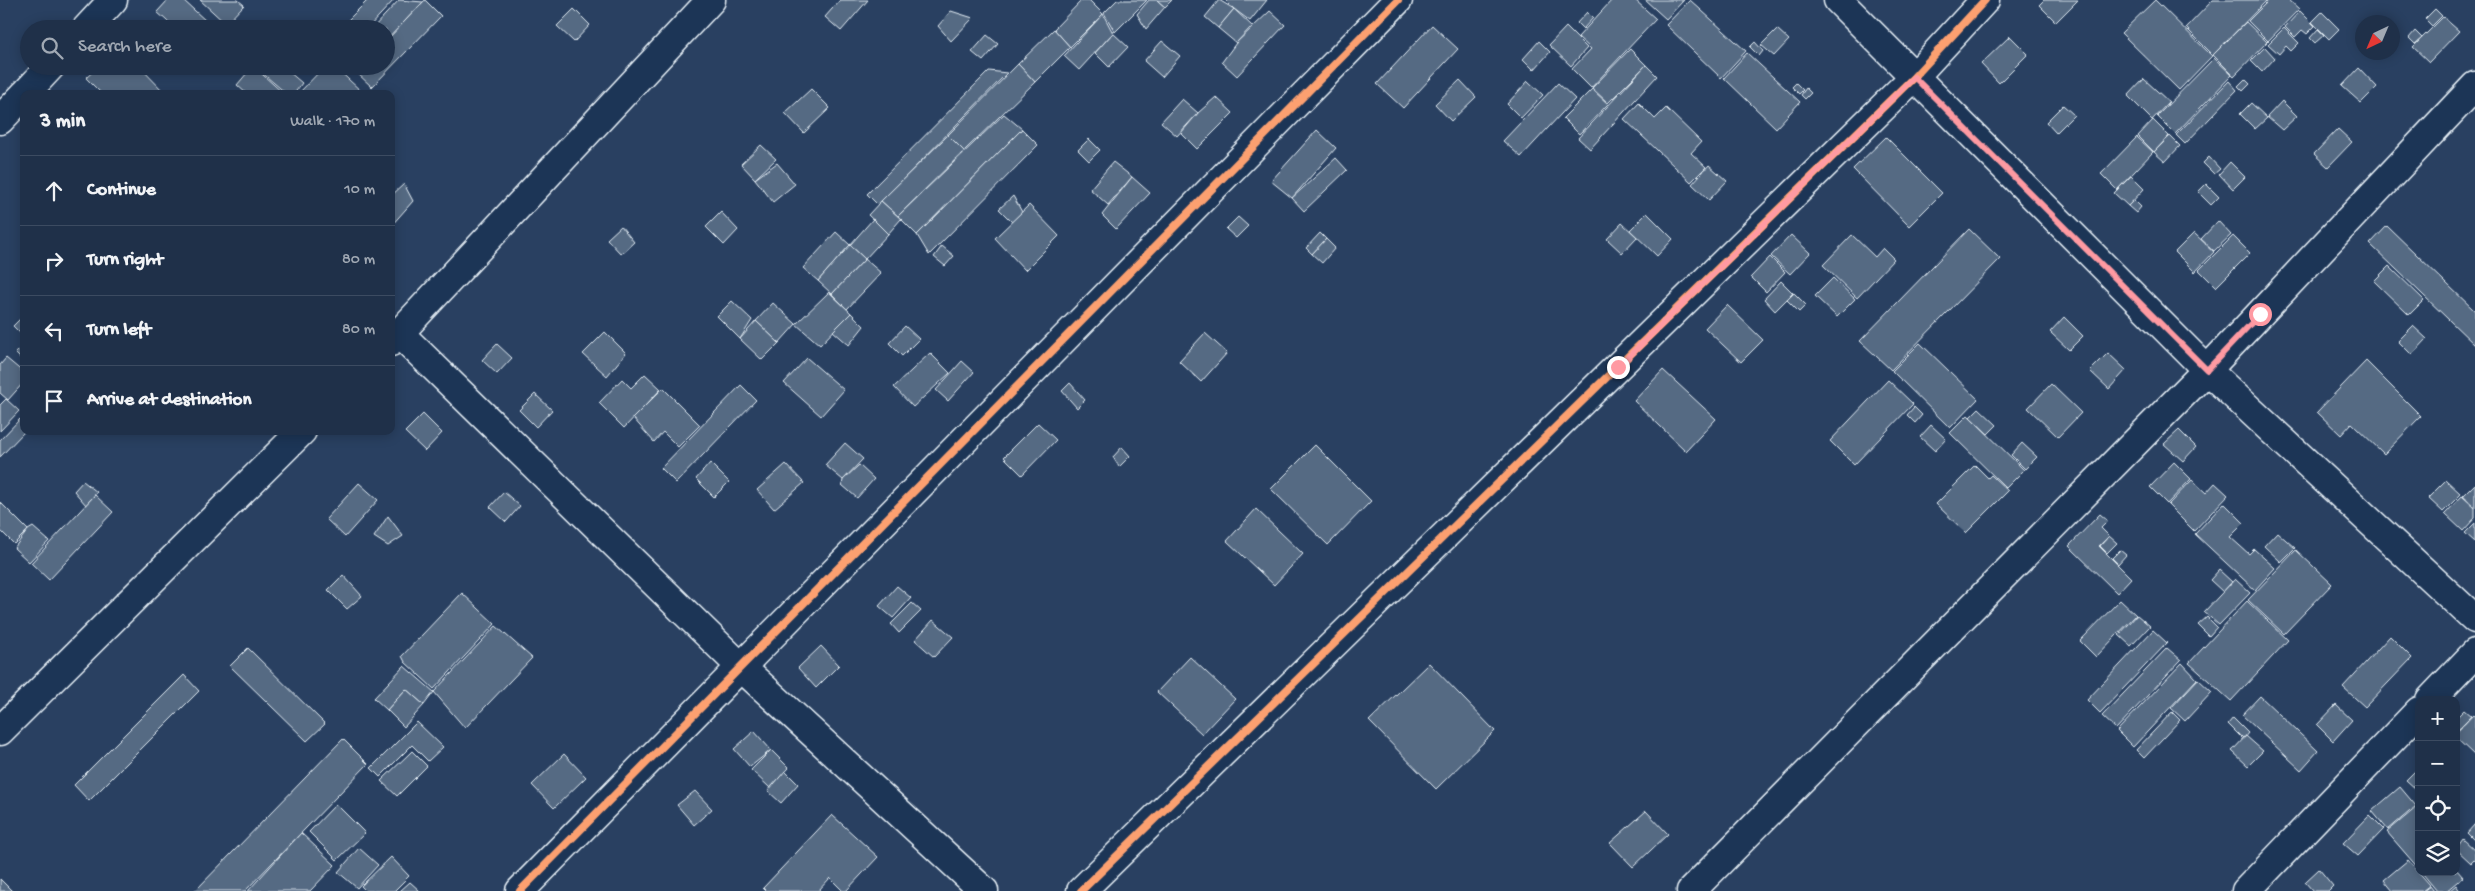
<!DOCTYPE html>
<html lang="en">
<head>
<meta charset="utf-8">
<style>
	:root { --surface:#1f3049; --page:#2c3c53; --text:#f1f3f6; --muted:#a1a9b4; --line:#3c4b61 }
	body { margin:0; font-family:"Gochi Hand",sans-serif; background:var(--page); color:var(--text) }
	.controls { position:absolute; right:15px; bottom:15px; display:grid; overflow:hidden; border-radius:10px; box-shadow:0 2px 12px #0003 }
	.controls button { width:45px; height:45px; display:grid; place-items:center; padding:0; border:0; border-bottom:1px solid var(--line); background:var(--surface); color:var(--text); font:25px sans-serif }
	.compass { position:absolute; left:2355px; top:15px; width:45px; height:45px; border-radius:50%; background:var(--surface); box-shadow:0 2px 12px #0003; rotate:224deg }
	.stop { position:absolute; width:15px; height:15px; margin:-11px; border:4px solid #ff9aa2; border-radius:50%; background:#fff }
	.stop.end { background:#ff9aa2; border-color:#fff; box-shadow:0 1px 5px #0008 }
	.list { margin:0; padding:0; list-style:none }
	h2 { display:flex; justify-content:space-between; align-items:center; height:65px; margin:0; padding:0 20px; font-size:21px }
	h2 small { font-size:16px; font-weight:400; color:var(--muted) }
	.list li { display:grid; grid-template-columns:32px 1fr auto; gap:15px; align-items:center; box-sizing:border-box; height:70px; padding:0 20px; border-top:1px solid var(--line) }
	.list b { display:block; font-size:19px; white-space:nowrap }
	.list em { font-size:16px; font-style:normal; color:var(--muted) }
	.icon { flex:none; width:28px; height:28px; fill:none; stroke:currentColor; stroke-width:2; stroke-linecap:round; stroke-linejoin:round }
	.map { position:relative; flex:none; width:2475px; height:891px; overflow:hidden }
	.search { position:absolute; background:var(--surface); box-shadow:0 2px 12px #0003; left:20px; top:20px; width:375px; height:55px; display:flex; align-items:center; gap:12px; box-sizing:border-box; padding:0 18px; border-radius:28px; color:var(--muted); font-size:19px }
	.panel { position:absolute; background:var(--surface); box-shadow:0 2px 12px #0003; left:20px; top:90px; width:375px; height:345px; border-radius:10px }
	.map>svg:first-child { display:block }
</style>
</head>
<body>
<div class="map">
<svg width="2475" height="891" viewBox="0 0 2475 891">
	<rect width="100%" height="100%" fill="#294061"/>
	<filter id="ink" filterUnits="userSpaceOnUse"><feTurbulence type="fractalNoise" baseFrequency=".02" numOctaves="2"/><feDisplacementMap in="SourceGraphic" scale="10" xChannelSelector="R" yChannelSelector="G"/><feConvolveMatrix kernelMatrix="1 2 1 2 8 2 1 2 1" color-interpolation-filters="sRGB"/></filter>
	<g filter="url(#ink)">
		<g fill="#556a83" stroke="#e8f1f8">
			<polygon points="168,0 183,0 206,21 200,29 176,29 157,12"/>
			<polygon points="200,0 238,0 244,5 226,24"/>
			<polygon points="368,0 394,0 367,29 339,29"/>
			<polygon points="399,0 423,2 386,41 386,29 372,29"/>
			<polygon points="425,0 441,16 372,87 357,73 363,66 386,66 386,41"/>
			<polygon points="840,0 868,0 841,31 825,17"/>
			<polygon points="1082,0 1089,0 1103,14 1070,47 1054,29"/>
			<polygon points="1117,0 1147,0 1115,32 1104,13"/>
			<polygon points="1149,0 1157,0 1165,7 1146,29 1137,14"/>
			<polygon points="1157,0 1172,0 1165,7"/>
			<polygon points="1219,0 1234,9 1218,28 1205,17"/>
			<polygon points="1228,0 1267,0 1250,21 1234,9 1226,1"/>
			<polygon points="1612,0 1635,0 1656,19 1591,88 1572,69 1591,49 1578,37"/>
			<polygon points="1645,0 1684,0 1666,19"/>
			<polygon points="1690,0 1746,51 1721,78 1666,25"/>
			<polygon points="2044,0 2078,0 2056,22 2039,5"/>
			<polygon points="2155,0 2212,56 2179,90 2121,33"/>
			<polygon points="2213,0 2267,0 2213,55 2186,28"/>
			<polygon points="2269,0 2289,0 2299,9 2268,41 2248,21"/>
			<polygon points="574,9 590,25 574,42 557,26"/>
			<polygon points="1234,9 1252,26 1236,43 1218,28"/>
			<polygon points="2435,9 2442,16 2432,26 2425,19"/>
			<polygon points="951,11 973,18 951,41 938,26"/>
			<polygon points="1270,11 1285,25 1237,76 1222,62 1236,43"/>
			<polygon points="2300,11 2315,26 2307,34 2302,30 2295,37 2285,27"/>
			<polygon points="1587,12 1593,18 1583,29 1577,23"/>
			<polygon points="2322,12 2339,29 2329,39 2312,22"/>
			<polygon points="1103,14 1113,33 1079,70 1064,56"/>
			<polygon points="2443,17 2459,31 2429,62 2413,47"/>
			<polygon points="2246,22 2267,42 2234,76 2213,55"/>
			<polygon points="1432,25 1458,49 1403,108 1377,84"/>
			<polygon points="1566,27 1587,48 1571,66 1549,45"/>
			<polygon points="2284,28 2299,43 2291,51 2286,46 2279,54 2268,44"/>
			<polygon points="1054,29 1070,47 1035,82 1018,64"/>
			<polygon points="1777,29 1789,40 1774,56 1761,45"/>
			<polygon points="2318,29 2324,35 2315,43 2310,38"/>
			<polygon points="2415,31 2422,38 2415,44 2409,38"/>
			<polygon points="1113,33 1128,47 1109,67 1095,53"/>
			<polygon points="987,35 998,44 983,61 972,52"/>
			<polygon points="2010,36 2028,54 1999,83 1981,64"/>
			<polygon points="1162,41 1180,56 1162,77 1144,61"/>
			<polygon points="1539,41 1550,52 1534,70 1523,59"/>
			<polygon points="1755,42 1763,51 1759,56 1750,47"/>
			<polygon points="2265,47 2275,58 2262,72 2251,61"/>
			<polygon points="1630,49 1646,65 1608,103 1592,88"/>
			<polygon points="1747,53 1800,102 1776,128 1724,78"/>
			<polygon points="2214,58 2232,75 2175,134 2157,116"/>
			<polygon points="1018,64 1035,82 964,151 948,135"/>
			<polygon points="1646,65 1657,76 1590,149 1578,138"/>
			<polygon points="99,66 139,66 166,94 102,94 86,78"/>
			<polygon points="253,66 284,94 247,94 237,85"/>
			<polygon points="254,66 282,66 302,83 294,94 287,94"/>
			<polygon points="325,66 334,66 362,92 298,94"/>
			<polygon points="2359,68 2377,87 2361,103 2342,86"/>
			<polygon points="989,71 1007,73 878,205 867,194"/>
			<polygon points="2144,79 2169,102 2152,120 2128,96"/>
			<polygon points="2245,79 2250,84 2243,91 2238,86"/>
			<polygon points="1460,80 1476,97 1451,121 1435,104"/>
			<polygon points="1528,81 1543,95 1521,118 1507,104"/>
			<polygon points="2229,81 2237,90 2185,144 2176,135"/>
			<polygon points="1558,83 1575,99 1521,157 1503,141"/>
			<polygon points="1796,83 1803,90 1799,94 1792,87"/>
			<polygon points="1806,88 1811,93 1805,99 1801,95"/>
			<polygon points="811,89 830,108 804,133 785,113"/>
			<polygon points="1592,89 1608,104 1579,134 1563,118"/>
			<polygon points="1216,97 1233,113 1197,149 1181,133 1198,113"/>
			<polygon points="1182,99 1198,113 1177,136 1161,122"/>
			<polygon points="2282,101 2297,116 2282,130 2267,117"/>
			<polygon points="1639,103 1655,119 1666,108 1701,142 1691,153 1706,167 1691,182 1624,119"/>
			<polygon points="2251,103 2267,118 2255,129 2240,114"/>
			<polygon points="2063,105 2074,115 2056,133 2046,122"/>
			<polygon points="1004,114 1022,129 917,235 898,216"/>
			<polygon points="2153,120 2169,136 2154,152 2138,136"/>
			<polygon points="1022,129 1038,145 929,255 917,235"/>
			<polygon points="2338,129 2352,142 2328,167 2314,154"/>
			<polygon points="1317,130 1336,148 1292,198 1271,181"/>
			<polygon points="948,135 964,151 898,216 881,201"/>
			<polygon points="2170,136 2180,146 2165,162 2154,152"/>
			<polygon points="1886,137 1942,193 1909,226 1853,169"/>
			<polygon points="2137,137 2153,152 2117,190 2101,174"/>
			<polygon points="1089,139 1100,150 1089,161 1078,150"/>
			<polygon points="761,145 776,159 755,179 741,164"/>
			<polygon points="2209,157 2220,169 2214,174 2203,163"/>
			<polygon points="1336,158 1347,170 1304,211 1292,198"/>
			<polygon points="1113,162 1132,177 1108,205 1090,189"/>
			<polygon points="2230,162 2245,177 2233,189 2219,174"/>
			<polygon points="777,163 795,184 773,202 755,179"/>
			<polygon points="1709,165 1727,181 1709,200 1692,184"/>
			<polygon points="2131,176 2144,189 2128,206 2114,193"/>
			<polygon points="1132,177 1150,193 1116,229 1102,215"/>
			<polygon points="404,184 413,201 391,226 391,196"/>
			<polygon points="2206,184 2219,197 2211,205 2198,192"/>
			<polygon points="1013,196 1022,212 1012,222 999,209"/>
			<polygon points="2134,200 2141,207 2136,213 2128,206"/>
			<polygon points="881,201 901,219 888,234 868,215"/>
			<polygon points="1029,205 1059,236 1025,270 995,238"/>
			<polygon points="721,212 738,230 724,245 706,227"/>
			<polygon points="1647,213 1673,239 1657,256 1630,230"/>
			<polygon points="1238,217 1248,226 1236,238 1226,229"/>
			<polygon points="873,219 888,234 865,259 850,245"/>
			<polygon points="2218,221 2231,235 2214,251 2201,239"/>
			<polygon points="1622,223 1637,237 1622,253 1607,239"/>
			<polygon points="621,226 634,242 621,254 607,239"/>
			<polygon points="2387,226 2475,311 2475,345 2370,244"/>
			<polygon points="1969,229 2000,259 1891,370 1860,341"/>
			<polygon points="836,232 850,245 818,281 803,268"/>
			<polygon points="1320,233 1326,239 1312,254 1306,248"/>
			<polygon points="2194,233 2214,252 2195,272 2175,252"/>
			<polygon points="1791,235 1810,253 1790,274 1771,256"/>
			<polygon points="1852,235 1875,257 1883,248 1894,259 1857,298 1823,265"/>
			<polygon points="2233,236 2250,253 2216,287 2199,270"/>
			<polygon points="1326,239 1335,248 1322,263 1312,254"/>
			<polygon points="850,245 865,259 832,294 818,281"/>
			<polygon points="942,246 954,256 945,266 934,257"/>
			<polygon points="1770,257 1785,272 1766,292 1751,277"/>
			<polygon points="865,259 881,273 847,309 832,294"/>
			<polygon points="2389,266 2424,300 2409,315 2374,281"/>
			<polygon points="1833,278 1855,299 1837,317 1815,296"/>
			<polygon points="1781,281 1793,293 1775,311 1764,299"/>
			<polygon points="829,292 851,313 820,345 796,324"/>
			<polygon points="1794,293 1806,305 1799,312 1787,300"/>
			<polygon points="732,301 752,320 740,339 717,316"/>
			<polygon points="773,303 796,324 779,343 756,321"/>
			<polygon points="1727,305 1763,340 1741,362 1705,328"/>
			<polygon points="851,313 864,326 849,345 833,331"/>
			<polygon points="24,315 24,337 13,326"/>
			<polygon points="2064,317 2083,336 2069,350 2050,332"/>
			<polygon points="756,321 779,343 762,360 740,339"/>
			<polygon points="905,326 919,339 902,356 889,343"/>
			<polygon points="2413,326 2427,339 2412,355 2398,341"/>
			<polygon points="605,332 626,353 607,376 583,354"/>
			<polygon points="1205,333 1227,353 1201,382 1179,361"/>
			<polygon points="1920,343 1978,399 1950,428 1892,371"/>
			<polygon points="24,344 24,362 15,353"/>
			<polygon points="497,344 512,358 497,374 482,360"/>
			<polygon points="930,353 950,373 913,407 894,387"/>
			<polygon points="2108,353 2126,370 2109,389 2090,371"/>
			<polygon points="6,358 24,373 24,382 8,400 0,393 0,365"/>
			<polygon points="807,358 844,390 821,416 784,383"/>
			<polygon points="962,361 974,372 948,401 936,390"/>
			<polygon points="2366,361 2421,416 2384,454 2352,423 2341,435 2317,412"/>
			<polygon points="1663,370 1716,419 1686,451 1634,401"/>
			<polygon points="645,374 661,389 624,428 599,403 622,379 631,388"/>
			<polygon points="1888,380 1913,404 1854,465 1830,441"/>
			<polygon points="1070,383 1085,400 1077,408 1062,391"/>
			<polygon points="2051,384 2081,413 2058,437 2028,408"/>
			<polygon points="741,385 756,400 676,483 661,468"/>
			<polygon points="663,388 700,425 678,447 663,432 654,442 633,418"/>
			<polygon points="535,394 552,410 536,427 519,410"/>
			<polygon points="6,399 19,411 0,431 0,405"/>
			<polygon points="1914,407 1922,415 1915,423 1907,415"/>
			<polygon points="1979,408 1997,425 1988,434 1970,417"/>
			<polygon points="423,414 442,433 425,451 405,432"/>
			<polygon points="1968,415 2024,470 2006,488 1950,433"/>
			<polygon points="20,419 24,423 25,431 0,457 0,440"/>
			<polygon points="1038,423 1056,440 1022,475 1004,457"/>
			<polygon points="1931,425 1946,439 1935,451 1920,437"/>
			<polygon points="2179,430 2196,447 2183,461 2164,444"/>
			<polygon points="845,443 863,459 843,480 825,465"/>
			<polygon points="2022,443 2037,457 2025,469 2011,455"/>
			<polygon points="1315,445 1371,501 1328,545 1271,489"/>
			<polygon points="1122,447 1130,456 1119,467 1113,457"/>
			<polygon points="2174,462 2191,479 2167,504 2150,487"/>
			<polygon points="710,463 729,482 714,497 696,479"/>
			<polygon points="786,464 804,483 774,509 757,490"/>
			<polygon points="859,465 874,479 857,498 842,485 843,480"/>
			<polygon points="1975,465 1988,478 1991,475 2008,491 1966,533 1936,504"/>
			<polygon points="2192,480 2206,493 2215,483 2228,495 2194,531 2168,505"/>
			<polygon points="2446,480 2461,494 2443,512 2428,498"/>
			<polygon points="83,481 97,492 86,505 74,491"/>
			<polygon points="359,483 378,500 345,537 326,519"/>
			<polygon points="2475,484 2475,507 2463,496"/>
			<polygon points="504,492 520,506 506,522 490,507"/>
			<polygon points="95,495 113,512 49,580 31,563"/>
			<polygon points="2462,496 2475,508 2475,518 2463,531 2445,514"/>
			<polygon points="0,502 28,530 14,544 0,530"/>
			<polygon points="2224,503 2244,523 2230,537 2249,554 2254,549 2275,568 2255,590 2195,534"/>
			<polygon points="1256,509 1303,554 1274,585 1227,541"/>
			<polygon points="2100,514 2108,521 2101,528 2109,536 2099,546 2131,578 2117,593 2069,546"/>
			<polygon points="388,516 403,536 388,546 374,537"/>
			<polygon points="2475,523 2475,542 2465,533"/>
			<polygon points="33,527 49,541 29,562 14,548 28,530"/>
			<polygon points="2277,532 2295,548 2281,562 2264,546"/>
			<polygon points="2109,536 2117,543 2107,553 2100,546"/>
			<polygon points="2120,550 2126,555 2118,564 2112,558"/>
			<polygon points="2296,550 2332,584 2284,634 2248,600"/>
			<polygon points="2219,570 2232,582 2223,592 2210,580"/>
			<polygon points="343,575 362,596 347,609 328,590"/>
			<polygon points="2235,579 2250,593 2219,625 2204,612"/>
			<polygon points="897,586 911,598 893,618 879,606"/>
			<polygon points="462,593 495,624 434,689 405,662 402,656"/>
			<polygon points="2120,600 2136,615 2096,657 2080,641"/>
			<polygon points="2247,601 2288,640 2231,701 2189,663"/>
			<polygon points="912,603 921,611 899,633 891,624"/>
			<polygon points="2137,615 2150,626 2131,646 2119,635"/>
			<polygon points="2207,617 2217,627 2209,636 2198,625"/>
			<polygon points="933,620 953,637 934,657 915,640"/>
			<polygon points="496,626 532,658 465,728 434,692"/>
			<polygon points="2153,630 2167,643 2100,713 2087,700"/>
			<polygon points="2390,636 2412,658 2365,707 2343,687"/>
			<polygon points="821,646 839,665 816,688 798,668"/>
			<polygon points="248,648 325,724 307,741 230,666"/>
			<polygon points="2167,648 2181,660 2116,729 2102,716"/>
			<polygon points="1190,657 1235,699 1202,734 1157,692"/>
			<polygon points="1429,663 1495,731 1436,789 1369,721"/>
			<polygon points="2182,663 2197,679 2133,747 2117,731"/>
			<polygon points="404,666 434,692 424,705 406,689 387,710 374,698"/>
			<polygon points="184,675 199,691 89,801 74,785"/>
			<polygon points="2198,679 2212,692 2185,721 2171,708"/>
			<polygon points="406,689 424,705 404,727 387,710"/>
			<polygon points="2260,696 2318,751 2301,770 2242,715"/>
			<polygon points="2336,705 2352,720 2333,741 2317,725"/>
			<polygon points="2464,710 2471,716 2459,728 2456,726 2456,718"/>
			<polygon points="2172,712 2180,720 2144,758 2136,750"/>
			<polygon points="2473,715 2475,717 2475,756 2456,738 2456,733"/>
			<polygon points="2233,718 2248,733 2243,739 2228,724"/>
			<polygon points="417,722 443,747 428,761 412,745 380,777 371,768"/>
			<polygon points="754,731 771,750 750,767 734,749"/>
			<polygon points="2246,736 2263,751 2248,766 2232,751"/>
			<polygon points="343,739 368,764 245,891 195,891"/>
			<polygon points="771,750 789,768 770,788 751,770"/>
			<polygon points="412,751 427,766 397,796 381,781"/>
			<polygon points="564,754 586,777 554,808 532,785"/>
			<polygon points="2416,770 2419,773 2417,790 2406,780"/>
			<polygon points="785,771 798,784 781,803 768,791"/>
			<polygon points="2400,787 2416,806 2388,830 2372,811"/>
			<polygon points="695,791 712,809 694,825 677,805"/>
			<polygon points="336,804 365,833 337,860 309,832"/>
			<polygon points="2417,807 2419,809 2419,869 2387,832"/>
			<polygon points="1646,811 1668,834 1633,867 1610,843"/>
			<polygon points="832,815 878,857 846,891 843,891 830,878 818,891 766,891 763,888"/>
			<polygon points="2370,815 2384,829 2358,856 2343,843"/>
			<polygon points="2475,824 2475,841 2467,833"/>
			<polygon points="301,833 335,865 310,891 248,891"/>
			<polygon points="2463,839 2475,850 2475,859 2471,863 2456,849"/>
			<polygon points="359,848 378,865 357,888 338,872"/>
			<polygon points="391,857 409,876 394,891 366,891 361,886"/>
			<polygon points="2408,860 2430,885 2422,891 2393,891 2384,880"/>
			<polygon points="2319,869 2333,886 2328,891 2313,891 2305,882"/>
			<polygon points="2456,869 2463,877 2446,891 2437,891 2423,874 2425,872 2456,872"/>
			<polygon points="0,879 12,891 0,891"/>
			<polygon points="410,882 420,891 400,891"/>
			<polygon points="2456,885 2460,891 2449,891"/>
			<polygon points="2430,886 2434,891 2423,891"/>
		</g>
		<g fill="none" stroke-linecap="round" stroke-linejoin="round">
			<defs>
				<g id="minor">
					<polyline points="1838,0 2207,370 2475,619"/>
					<polyline points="86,29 113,0"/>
					<polyline points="25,94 51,66"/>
					<polyline points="0,120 24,95"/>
					<polyline points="400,334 741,667 984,891"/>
					<polyline points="391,342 711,0"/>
					<polyline points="2430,700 2475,653"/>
					<polyline points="0,731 302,431"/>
					<polyline points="520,891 1398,0"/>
					<polyline points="1081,891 1914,77 1985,0"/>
					<polyline points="1691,891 2207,370 2475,86"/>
					<polyline points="2246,891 2419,711"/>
				</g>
			</defs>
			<use href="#minor" stroke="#e8f1f8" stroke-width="31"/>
			<use href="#minor" stroke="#1d3557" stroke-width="28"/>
			<defs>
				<g id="cycleway">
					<polyline points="520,891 1398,0"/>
					<polyline points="1081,891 1914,77 1985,0"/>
				</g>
			</defs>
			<use href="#cycleway" stroke="#1d3557" stroke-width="11"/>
			<use href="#cycleway" stroke="#fca06f" stroke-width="8"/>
		</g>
	</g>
	<g fill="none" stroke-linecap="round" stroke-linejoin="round" filter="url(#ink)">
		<polyline stroke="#ff9aa2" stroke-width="6" points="1618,367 1914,77 2207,370 2260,314"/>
	</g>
</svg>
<div class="controls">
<button>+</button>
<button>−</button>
<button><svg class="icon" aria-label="locate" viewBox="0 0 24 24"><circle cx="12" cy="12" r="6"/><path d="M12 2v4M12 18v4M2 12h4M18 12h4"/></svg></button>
<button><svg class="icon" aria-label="layers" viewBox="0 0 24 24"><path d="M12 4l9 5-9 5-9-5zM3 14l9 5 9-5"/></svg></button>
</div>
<svg class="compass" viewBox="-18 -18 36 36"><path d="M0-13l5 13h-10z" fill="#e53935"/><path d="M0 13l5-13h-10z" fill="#a1a9b4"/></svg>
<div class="stop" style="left:2260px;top:314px"></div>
<div class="stop end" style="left:1618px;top:367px"></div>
<div class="search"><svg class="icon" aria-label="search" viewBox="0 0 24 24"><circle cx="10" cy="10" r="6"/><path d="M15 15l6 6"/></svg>Search here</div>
<section class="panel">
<h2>3 min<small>Walk · 170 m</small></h2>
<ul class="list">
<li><svg class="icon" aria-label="ahead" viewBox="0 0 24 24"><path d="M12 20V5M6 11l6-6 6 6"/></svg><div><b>Continue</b></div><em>10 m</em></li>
<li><svg class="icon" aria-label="right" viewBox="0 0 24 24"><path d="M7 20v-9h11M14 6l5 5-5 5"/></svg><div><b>Turn right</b></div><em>80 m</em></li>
<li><svg class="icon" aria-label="left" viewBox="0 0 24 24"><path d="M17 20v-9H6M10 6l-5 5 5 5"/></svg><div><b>Turn left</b></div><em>80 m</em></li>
<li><svg class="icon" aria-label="arrive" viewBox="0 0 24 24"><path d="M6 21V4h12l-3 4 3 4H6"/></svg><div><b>Arrive at destination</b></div></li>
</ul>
</section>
</div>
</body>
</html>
